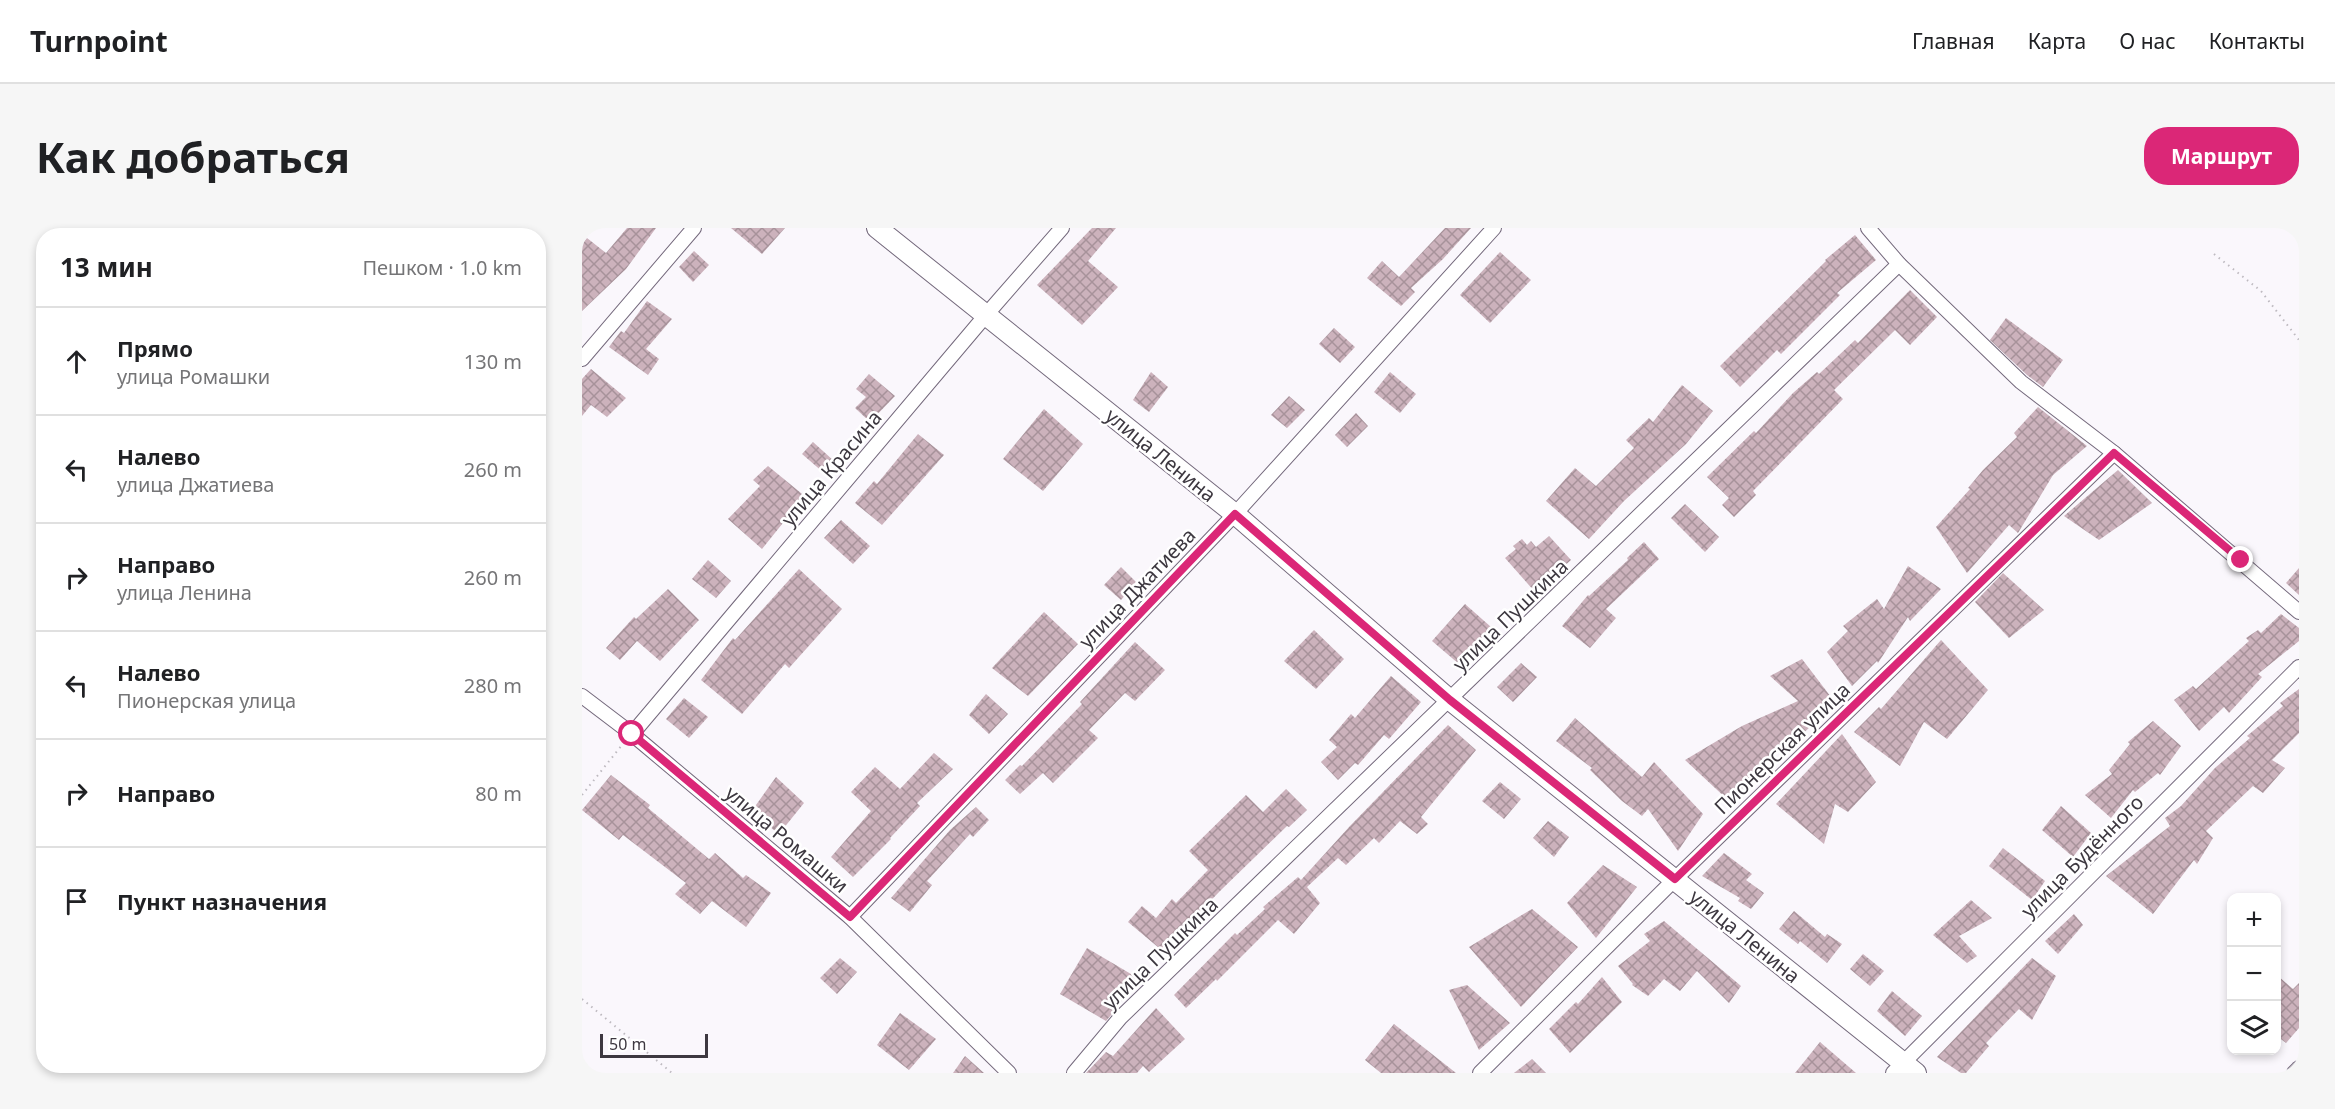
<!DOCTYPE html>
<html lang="ru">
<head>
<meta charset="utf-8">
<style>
	:root { --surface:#fff; --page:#f6f6f6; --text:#202124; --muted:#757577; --line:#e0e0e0; --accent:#db2777 }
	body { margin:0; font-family:"Noto Sans",sans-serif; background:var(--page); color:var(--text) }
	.controls { position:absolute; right:18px; bottom:18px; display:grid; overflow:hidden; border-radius:12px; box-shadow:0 3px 9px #0003 }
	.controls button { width:54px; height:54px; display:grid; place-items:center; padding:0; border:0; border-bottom:2px solid var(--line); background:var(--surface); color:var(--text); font:30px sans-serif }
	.scale { position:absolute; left:18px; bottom:15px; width:108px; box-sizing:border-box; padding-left:6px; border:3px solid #3d3840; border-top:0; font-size:16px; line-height:21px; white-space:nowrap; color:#3d3840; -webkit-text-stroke:4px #fff; paint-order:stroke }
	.stop { position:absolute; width:18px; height:18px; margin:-14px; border:4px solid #db2777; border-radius:50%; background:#fff }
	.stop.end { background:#db2777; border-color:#fff; box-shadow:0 2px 6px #0008 }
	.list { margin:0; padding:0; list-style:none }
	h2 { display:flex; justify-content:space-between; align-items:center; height:78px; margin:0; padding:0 24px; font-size:26px }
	h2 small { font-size:20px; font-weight:400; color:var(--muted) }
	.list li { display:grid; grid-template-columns:39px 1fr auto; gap:18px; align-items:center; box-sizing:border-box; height:108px; padding:0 24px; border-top:2px solid var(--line) }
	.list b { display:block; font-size:22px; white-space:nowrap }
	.list p { margin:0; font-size:20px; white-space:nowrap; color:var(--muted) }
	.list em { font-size:20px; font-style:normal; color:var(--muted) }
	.icon { flex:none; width:33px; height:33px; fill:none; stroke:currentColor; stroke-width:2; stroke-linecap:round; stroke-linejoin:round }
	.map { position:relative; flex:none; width:1717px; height:845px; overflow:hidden; border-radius:24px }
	header { display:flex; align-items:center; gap:36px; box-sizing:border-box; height:84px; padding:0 30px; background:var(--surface); border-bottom:2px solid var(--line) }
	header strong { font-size:28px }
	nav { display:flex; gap:33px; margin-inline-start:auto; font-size:21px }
	.intro { display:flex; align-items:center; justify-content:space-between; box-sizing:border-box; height:144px; padding:0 36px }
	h1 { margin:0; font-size:42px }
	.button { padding:15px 27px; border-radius:24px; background:var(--accent); color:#fff; font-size:21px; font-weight:700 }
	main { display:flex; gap:36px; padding:0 36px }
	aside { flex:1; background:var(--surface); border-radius:24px; box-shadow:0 3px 9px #0003 }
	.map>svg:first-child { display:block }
</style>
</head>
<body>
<header>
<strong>Turnpoint</strong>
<nav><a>Главная</a><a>Карта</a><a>О нас</a><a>Контакты</a></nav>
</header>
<div class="intro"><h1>Как добраться</h1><a class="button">Маршрут</a></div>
<main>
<aside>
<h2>13 мин<small>Пешком · 1.0 km</small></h2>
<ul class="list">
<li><svg class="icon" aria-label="ahead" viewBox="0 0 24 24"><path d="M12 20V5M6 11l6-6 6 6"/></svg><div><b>Прямо</b><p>улица Ромашки</p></div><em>130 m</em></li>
<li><svg class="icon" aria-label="left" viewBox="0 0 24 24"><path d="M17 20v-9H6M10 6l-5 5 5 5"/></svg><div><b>Налево</b><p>улица Джатиева</p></div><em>260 m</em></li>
<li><svg class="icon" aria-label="right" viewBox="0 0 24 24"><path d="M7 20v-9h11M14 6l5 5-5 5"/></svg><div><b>Направо</b><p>улица Ленина</p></div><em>260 m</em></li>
<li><svg class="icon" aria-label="left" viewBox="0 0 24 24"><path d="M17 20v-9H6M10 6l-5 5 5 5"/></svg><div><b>Налево</b><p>Пионерская улица</p></div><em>280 m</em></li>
<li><svg class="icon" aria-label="right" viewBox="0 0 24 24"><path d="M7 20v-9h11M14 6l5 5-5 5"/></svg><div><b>Направо</b></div><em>80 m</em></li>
<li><svg class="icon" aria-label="arrive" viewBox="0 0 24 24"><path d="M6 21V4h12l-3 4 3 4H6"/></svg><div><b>Пункт назначения</b></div></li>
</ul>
</aside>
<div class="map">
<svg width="1717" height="845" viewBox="0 0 1717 845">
	<defs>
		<pattern id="building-cross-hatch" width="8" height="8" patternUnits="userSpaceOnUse" patternTransform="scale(1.5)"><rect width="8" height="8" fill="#ccb2bc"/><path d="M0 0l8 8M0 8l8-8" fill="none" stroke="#a7929a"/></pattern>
	</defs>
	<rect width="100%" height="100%" fill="#faf7fc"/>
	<g fill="url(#building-cross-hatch)">
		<polygon points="45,0 74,0 44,41 0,83 0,16 5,10 24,25"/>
		<polygon points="149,0 203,0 180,26"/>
		<polygon points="510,0 534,0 506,33 536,59 500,97 455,57"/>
		<polygon points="863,0 889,0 861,31 829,60 833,64 819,78 785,50 800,33 817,49"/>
		<polygon points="1273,7 1294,32 1255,65 1258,67 1199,126 1195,122 1158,159 1138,138 1244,33 1243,32"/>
		<polygon points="112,23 127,37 111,54 97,39"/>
		<polygon points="918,24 949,52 908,95 878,67"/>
		<polygon points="1328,62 1355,89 1328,117 1313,102 1252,162 1261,171 1171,263 1174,267 1152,289 1140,277 1147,270 1125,249 1172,203 1174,205 1211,165 1235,144 1237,146 1273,112 1276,115"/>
		<polygon points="65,73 90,91 64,121 77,131 66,147 27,119 39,103 42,105"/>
		<polygon points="1424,90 1481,132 1461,159 1445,147 1408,112"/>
		<polygon points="752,100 773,119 758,135 737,116"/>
		<polygon points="9,141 44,170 25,189 9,177 0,188 0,151"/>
		<polygon points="569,144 586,159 567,184 551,172"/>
		<polygon points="808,144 834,166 818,185 792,164"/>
		<polygon points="287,146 313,168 288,194 273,180 284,169 274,161"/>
		<polygon points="1100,157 1131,183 1104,216 1042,273 1007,311 964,273 993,240 1014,258 1052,220 1044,212 1067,190 1071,194"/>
		<polygon points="707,168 723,182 705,200 689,187"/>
		<polygon points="1456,179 1505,218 1471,247 1436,305 1427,297 1385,345 1354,299 1388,261 1386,260 1401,242 1435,209 1432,205"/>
		<polygon points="462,181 501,216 461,263 421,231"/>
		<polygon points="774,185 786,198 765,219 753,207"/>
		<polygon points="336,206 362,227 300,297 273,275 292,253 295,256"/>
		<polygon points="231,214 252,233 242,245 220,226"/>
		<polygon points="186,238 225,270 209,285 180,321 146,291 178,258 171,252"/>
		<polygon points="1536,242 1570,275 1517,312 1482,288"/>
		<polygon points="1103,276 1137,309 1123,324 1089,290"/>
		<polygon points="259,292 288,318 271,336 242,310"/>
		<polygon points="967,308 989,332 953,364 923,330 934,321 931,318 940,311 945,317 949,313 954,319"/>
		<polygon points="1062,314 1077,331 1024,381 1034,390 1008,420 980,398 1006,367 1007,368 1046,332 1045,330"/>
		<polygon points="126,332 149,353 134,370 110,351"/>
		<polygon points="1326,338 1359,361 1328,393 1326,389 1296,435 1295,433 1270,458 1245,424 1266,403 1261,398 1295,371 1302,381"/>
		<polygon points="539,339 554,354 539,372 522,357"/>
		<polygon points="1717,340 1717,367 1704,355"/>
		<polygon points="217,341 260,381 207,440 203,436 160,486 119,452 151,410 153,412"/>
		<polygon points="1421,345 1462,382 1427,410 1393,374"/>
		<polygon points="86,361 117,392 78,433 55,413 38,432 24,420 52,389 54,391"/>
		<polygon points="883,376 909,399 877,436 850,413"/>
		<polygon points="462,384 496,416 446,468 410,440"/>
		<polygon points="1699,386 1717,400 1717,413 1676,446 1680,449 1647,485 1642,479 1617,503 1592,472 1611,458 1614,461 1667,413 1664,410 1676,402 1679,405"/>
		<polygon points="732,402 762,431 734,461 702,433"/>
		<polygon points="1359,412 1406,462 1365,511 1342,494 1318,538 1272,504 1297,479 1299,481"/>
		<polygon points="553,414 583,442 553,473 543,465 507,502 516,510 471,555 461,545 438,566 423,552 438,537 440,538 500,476 498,474"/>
		<polygon points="1220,431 1249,469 1236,491 1201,525 1195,521 1173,548 1147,573 1103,532 1160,498 1216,473 1188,448"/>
		<polygon points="939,435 955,449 931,474 915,459"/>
		<polygon points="809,448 839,474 807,511 802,507 776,537 773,535 756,552 739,534 755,519 747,512 769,486 773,490"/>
		<polygon points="1717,461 1717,505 1690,532 1703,540 1681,565 1671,558 1624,603 1631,610 1615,636 1612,632 1571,686 1524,648 1588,598 1583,590 1599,578 1633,540 1668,510 1665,508 1701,478 1698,475"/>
		<polygon points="404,466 426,486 407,506 387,487"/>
		<polygon points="102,470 126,489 107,510 84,491"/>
		<polygon points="993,490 1060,549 1072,534 1121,586 1096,623 1066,581 1060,588 1040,573 1008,542 1010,540 974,513"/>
		<polygon points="1571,493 1599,518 1578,547 1576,545 1553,564 1551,562 1529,590 1503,567 1530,546 1527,542 1548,516 1546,514"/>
		<polygon points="866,497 894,522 839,589 846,596 835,606 818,593 797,615 792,610 764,637 756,630 725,659 738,675 712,706 696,692 635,753 634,751 604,780 592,767 653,705 655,707 683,681 681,679 716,649 719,652 768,598"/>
		<polygon points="1260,506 1294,554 1266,584 1253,576 1242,616 1194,576"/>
		<polygon points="352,525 371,541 335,575 338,578 308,610 309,611 271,649 249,629 289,583 269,564 293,539 318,561"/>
		<polygon points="29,547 68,577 66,580 127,631 133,625 161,650 164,647 189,665 164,699 130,673 118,686 93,666 104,655 41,607 37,612 0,582"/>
		<polygon points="194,549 222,575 197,606 169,584"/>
		<polygon points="918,554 939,571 922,591 900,573"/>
		<polygon points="704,561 725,582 707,599 705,598 638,663 612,690 583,725 546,694 560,678 574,690 590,671 594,675 626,642 607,623 664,567 681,584"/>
		<polygon points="1479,578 1509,605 1491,629 1460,602"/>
		<polygon points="394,579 407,592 391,609 388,606 345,653 350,657 328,684 309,670 368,602"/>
		<polygon points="966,593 987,609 972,629 951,610"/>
		<polygon points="1421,620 1463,653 1450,672 1407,638"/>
		<polygon points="1142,625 1170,646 1164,652 1182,665 1169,681 1156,673 1158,670 1120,648"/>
		<polygon points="1021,637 1055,659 1014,710 985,675"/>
		<polygon points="1389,672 1410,690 1377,708 1395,728 1385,735 1351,707"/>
		<polygon points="950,681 996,719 939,779 887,719"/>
		<polygon points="1212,683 1243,709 1245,706 1260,716 1245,735 1218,713 1216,716 1197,701"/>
		<polygon points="1492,686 1501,697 1476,726 1463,713"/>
		<polygon points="1082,693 1159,758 1147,775 1115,743 1098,763 1082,751 1066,768 1050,757 1051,756 1036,738 1068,713 1062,706"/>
		<polygon points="505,720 554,749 536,779 524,793 478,766"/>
		<polygon points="1281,726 1302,743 1288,758 1268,741"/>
		<polygon points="258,730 275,744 255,766 238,750"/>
		<polygon points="1450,730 1474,748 1450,792 1437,781 1404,815 1407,818 1384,845 1379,845 1355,829"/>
		<polygon points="1695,747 1711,761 1717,755 1717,800 1704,815 1695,808"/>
		<polygon points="1020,749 1040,774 988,825 967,801 994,774 996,776"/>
		<polygon points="885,757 928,795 897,822 867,762"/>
		<polygon points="1310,763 1340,788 1323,808 1295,783"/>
		<polygon points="574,780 603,811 567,844 561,838 555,845 504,845 524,824 531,828"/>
		<polygon points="318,785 354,811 327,842 295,817"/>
		<polygon points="812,796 874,845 799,845 783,832"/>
		<polygon points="1238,814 1274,845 1213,845"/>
		<polygon points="383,828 402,845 371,845"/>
		<polygon points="950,831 964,845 932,845"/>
	</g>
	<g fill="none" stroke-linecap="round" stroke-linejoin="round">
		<defs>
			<g id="street">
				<polyline points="1286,0 1317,36 1439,154 1532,225 1717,384"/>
				<polyline points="0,131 112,0"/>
				<polyline points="0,468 50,506 268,689 427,845"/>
				<polyline points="50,506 404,87 480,0"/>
				<polyline points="268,689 653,286 912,0"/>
				<polyline points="492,845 538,790 1317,36"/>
				<polyline points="898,845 1093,651 1532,225"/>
				<polyline points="1311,845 1717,439"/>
				<polyline points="1712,845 1717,840"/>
			</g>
			<polyline id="secondary" points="295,0 653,286 868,472 1334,845"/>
		</defs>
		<use href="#street" stroke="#74697c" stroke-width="16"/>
		<use href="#secondary" stroke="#74697c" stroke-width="22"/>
		<g stroke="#bebac0" stroke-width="2" stroke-dasharray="1.5 4.5" stroke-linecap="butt">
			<polyline points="1632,26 1679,63 1717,112"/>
			<polyline points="0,567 40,517"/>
			<polyline points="0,771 90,845"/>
		</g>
		<use href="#street" stroke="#fff" stroke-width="14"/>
		<use href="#secondary" stroke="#fff" stroke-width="20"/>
	</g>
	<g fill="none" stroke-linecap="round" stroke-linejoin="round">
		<polyline stroke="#db2777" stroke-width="8" points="50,506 268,689 653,286 868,472 1093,651 1532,225 1659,332"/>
	</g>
	<g text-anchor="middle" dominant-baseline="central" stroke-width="5" stroke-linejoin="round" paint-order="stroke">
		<g font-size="20" fill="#3d3840" stroke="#fff">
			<text transform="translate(579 227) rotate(39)">улица Ленина</text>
			<text transform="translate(249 240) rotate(-50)">улица Красина</text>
			<text transform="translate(555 360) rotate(-46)">улица Джатиева</text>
			<text transform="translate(928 387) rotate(-44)">улица Пушкина</text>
			<text transform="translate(1200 520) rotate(-44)">Пионерская улица</text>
			<text transform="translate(205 611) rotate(40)">улица Ромашки</text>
			<text transform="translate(1500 628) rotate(-45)">улица Будённого</text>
			<text transform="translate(1163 708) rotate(39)">улица Ленина</text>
			<text transform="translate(578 725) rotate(-44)">улица Пушкина</text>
		</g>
	</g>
</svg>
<div class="controls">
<button>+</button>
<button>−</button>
<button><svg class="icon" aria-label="layers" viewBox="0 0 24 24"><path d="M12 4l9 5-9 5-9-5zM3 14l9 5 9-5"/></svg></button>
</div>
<div class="scale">50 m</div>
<div class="stop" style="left:50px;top:506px"></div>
<div class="stop end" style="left:1659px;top:332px"></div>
</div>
</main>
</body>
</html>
